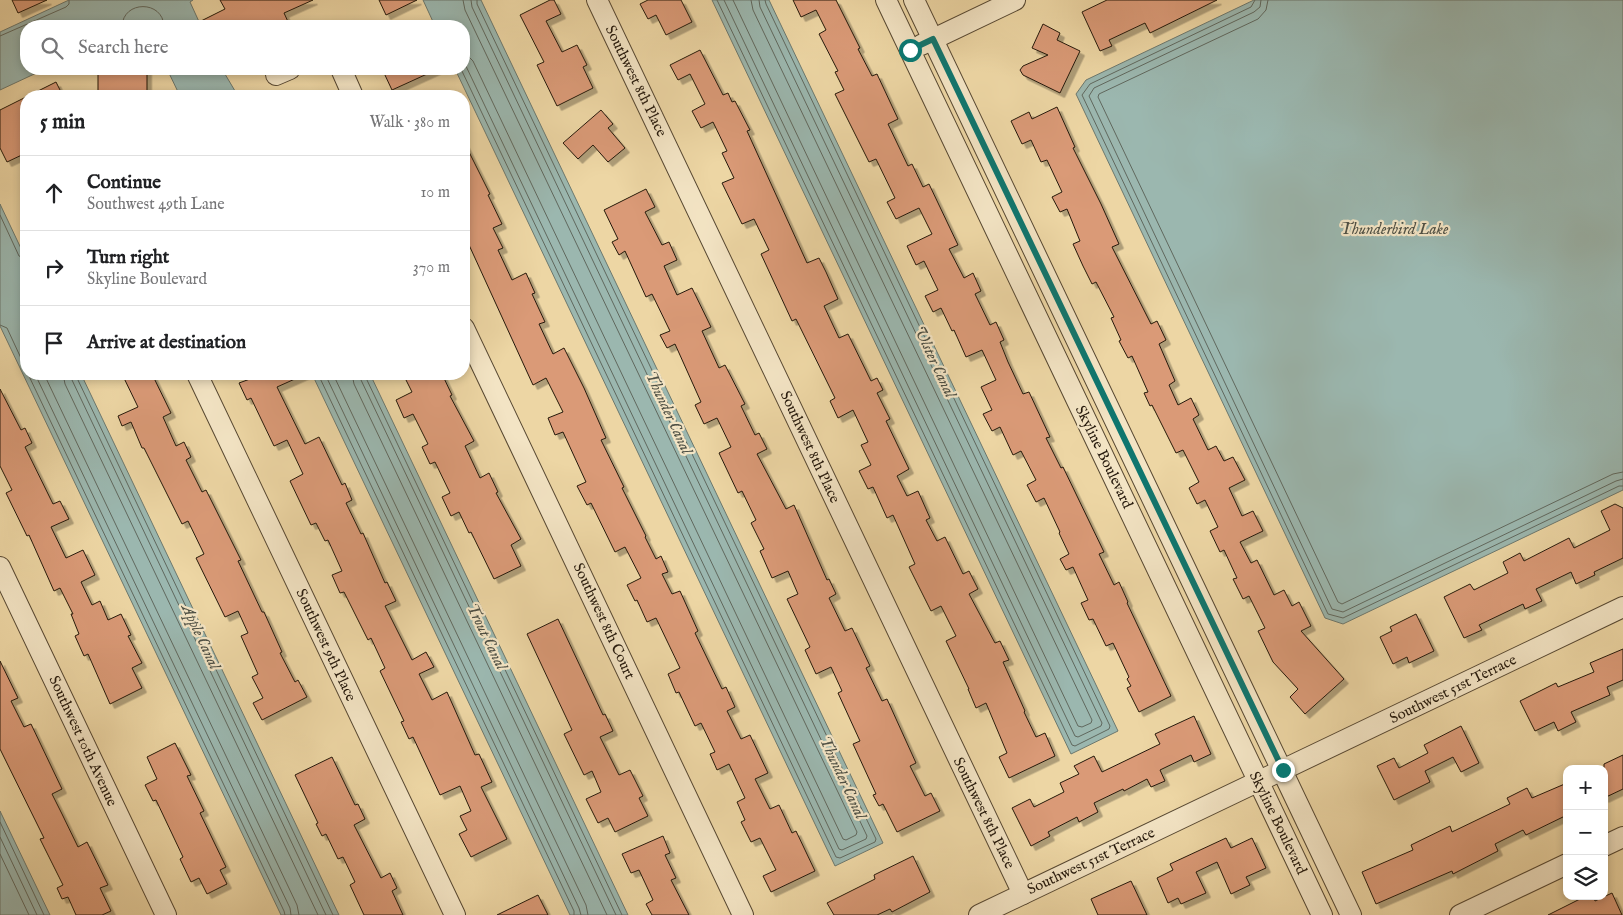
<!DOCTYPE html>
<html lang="en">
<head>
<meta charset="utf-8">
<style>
	:root { --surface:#fff; --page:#f6f6f6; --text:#202124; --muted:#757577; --line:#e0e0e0 }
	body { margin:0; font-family:"IM FELL English",serif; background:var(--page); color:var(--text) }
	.controls { position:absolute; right:15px; bottom:15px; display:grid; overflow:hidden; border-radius:10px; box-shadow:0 2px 8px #0003 }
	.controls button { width:45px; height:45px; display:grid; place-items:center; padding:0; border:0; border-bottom:1px solid var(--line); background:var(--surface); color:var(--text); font:25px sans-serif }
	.stop { position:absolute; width:15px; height:15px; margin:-11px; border:4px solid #0f766e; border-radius:50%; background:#fff }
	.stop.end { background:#0f766e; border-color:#fff; box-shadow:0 1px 5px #0008 }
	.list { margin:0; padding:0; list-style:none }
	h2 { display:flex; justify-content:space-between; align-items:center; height:65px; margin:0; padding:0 20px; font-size:21px }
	h2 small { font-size:16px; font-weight:400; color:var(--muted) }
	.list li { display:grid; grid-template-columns:32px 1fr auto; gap:15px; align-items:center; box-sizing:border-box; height:75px; padding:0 20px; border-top:1px solid var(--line) }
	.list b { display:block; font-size:19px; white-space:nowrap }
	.list p { margin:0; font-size:16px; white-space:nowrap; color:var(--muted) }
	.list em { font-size:16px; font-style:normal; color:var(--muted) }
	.icon { flex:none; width:28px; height:28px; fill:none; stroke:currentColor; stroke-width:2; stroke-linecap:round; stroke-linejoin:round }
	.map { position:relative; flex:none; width:1623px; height:915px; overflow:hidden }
	.search { position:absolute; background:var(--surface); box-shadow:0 2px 8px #0003; left:20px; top:20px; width:450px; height:55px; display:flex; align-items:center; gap:12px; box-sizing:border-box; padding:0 18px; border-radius:20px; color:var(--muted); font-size:19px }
	.panel { position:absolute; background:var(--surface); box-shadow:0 2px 8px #0003; left:20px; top:90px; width:450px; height:290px; border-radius:20px }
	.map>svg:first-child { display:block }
</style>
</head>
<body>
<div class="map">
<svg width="1623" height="915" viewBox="0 0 1623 915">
	<defs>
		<filter id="shadow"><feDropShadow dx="4.5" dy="4.5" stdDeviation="0" flood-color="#0004"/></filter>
	</defs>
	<rect width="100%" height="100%" fill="#edd6a4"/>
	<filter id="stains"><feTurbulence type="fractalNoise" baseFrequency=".004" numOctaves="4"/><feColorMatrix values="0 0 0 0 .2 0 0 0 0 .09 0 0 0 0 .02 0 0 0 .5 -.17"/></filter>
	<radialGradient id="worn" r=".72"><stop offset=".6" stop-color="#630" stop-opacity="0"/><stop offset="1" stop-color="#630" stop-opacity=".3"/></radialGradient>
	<g fill="#9bb7af" stroke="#6c786e">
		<polygon points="69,0 193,0 190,2 201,26 146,26 144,22 136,26 26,26 26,69 45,69 0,90 0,32"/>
		<polygon points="423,0 481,0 883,843 835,866 455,69 464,69 464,26 435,26"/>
		<polygon points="712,0 769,0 1118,731 1071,754"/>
		<polygon points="1254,0 1623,0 1623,490 1343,624 1325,618 1076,94 1086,80"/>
		<polygon points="167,69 222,69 238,96 180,96"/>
		<polygon points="0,204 26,259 26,374 81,374 339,915 281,915 0,326"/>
		<polygon points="312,374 370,374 628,915 570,915"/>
		<polygon points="0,811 50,915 0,915"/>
	</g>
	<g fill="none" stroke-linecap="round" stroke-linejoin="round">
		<g stroke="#60685e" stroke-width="1">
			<polyline points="463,0 465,10 857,832 856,835 846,840 843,839 473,61 464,52"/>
			<polyline points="717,0 1072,745 1075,746 1109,729 1110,726 766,4 765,0"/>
			<polyline points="724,0 1075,736 1078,737 1101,726 1102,723 760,7 759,0"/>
			<polyline points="733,0 1078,726 1082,727 1091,723 1092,720 753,10 751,0"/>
			<polyline points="1255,0 1251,7 1090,84 1082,95 1328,614 1343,618 1619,486 1623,486"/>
			<polyline points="1261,0 1260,7 1254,12 1094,88 1089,96 1332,609 1343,612 1616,481 1623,479"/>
			<polyline points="1268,0 1266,10 1258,19 1099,94 1098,97 1338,602 1342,604 1613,474 1623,472"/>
			<path d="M122,26c1,-26 41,-26 42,0"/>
			<polyline points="0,36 66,7 69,4 69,0"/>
			<polyline points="464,62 839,849 842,850 866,839 867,836 472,7 471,0"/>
			<polyline points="461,69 836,857 840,858 875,842 876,839 477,4 477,0"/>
			<polyline points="0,215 19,256 26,259"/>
			<polyline points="0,325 7,328 26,369"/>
			<polyline points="28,374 284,911 285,915"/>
			<polyline points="35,374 290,908 291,915"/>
			<polyline points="44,374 297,905 299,915"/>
			<polyline points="63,374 65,384 318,915"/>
			<polyline points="70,374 72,380 326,915"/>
			<polyline points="77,374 77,378 333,915"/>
			<polyline points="318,374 574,911 574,915"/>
			<polyline points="325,374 579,908 581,915"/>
			<polyline points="333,374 586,905 588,915"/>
			<polyline points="352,374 354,384 607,915"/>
			<polyline points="360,374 361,380 616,915"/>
			<polyline points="366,374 366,378 622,915"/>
			<polyline points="0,822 44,915"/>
			<polyline points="0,837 37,915"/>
			<polyline points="0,854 29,915"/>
		</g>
	</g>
	<g fill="#da9a77" stroke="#25190c" filter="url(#shadow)">
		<polygon points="12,0 47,0 18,13"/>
		<polygon points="220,0 313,0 284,13 290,26 191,26 225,9"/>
		<polygon points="379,0 417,0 386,15"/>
		<polygon points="550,0 554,0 561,14 546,21 562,52 577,45 587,65 583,67 593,88 557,106 537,65 544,62 520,15"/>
		<polygon points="648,0 681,0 692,22 666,35 656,15 648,19 640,4"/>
		<polygon points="793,0 836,0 860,48 858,49 872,76 877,74 898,119 888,124 908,166 912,164 923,187 929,184 958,245 949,249 964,278 973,273 981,291 975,294 990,325 996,322 1004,340 1000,342 1008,362 1023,394 1029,392 1050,437 1046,438 1061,468 1063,467 1104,552 1099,554 1114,585 1119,582 1128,602 1127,603 1171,696 1139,712 1127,688 1131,686 1127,679 1129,677 1113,643 1106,646 1093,619 1089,620 1081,603 1088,600 1073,567 1066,570 1060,559 1069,554 1059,533 1060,532 1044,498 1036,502 1027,485 1036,480 1021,451 1013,455 1000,427 992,431 983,414 992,410 981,387 996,380 982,350 966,357 954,330 952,331 941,308 933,312 925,296 938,290 924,261 916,265 907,246 932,234 919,208 896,219 887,202 895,198 876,159 869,162 835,94 844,90 835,72 838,71 819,34 826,30 816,10 801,17"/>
		<polygon points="1107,0 1217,0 1150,33 1145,23 1109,40 1112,46 1100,51 1082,12"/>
		<polygon points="1043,24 1060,33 1057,40 1080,51 1060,93 1023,75 1020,70 1023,66 1048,55 1032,48"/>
		<polygon points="700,50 723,95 728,93 732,102 735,101 750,130 747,131 807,263 819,258 826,272 838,299 824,306 839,338 848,334 871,381 877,378 883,390 877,393 890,419 886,421 909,469 897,476 907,496 918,491 930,518 926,520 937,541 945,537 963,574 969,571 978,589 969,594 995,643 1000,641 1009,660 1003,662 1025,711 1024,712 1036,737 1045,733 1055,756 1009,778 999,757 1007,753 986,703 976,708 968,689 969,689 946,641 956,636 941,606 931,611 909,567 915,564 893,515 887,518 873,487 868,489 859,471 871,465 861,445 868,442 853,410 838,418 830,401 835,398 796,319 792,321 761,254 769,250 754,219 742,224 722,183 734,178 722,153 727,151 713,122 701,128 692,111 705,104 690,74 678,80 670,65"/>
		<polygon points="98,69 147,69 147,94 98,95"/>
		<polygon points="393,69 438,69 392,90 384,73"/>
		<polygon points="56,82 63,96 28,96"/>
		<polygon points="26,97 26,153 7,162 0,148 0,110"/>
		<polygon points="1057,107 1075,147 1073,148 1101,204 1119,244 1112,247 1151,324 1157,321 1166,340 1159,344 1175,381 1169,385 1178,405 1191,398 1199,415 1193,419 1208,450 1216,446 1224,461 1233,457 1245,480 1229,488 1242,516 1253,511 1263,531 1240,542 1251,563 1257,560 1274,595 1284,590 1292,606 1299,602 1311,626 1301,631 1344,679 1305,714 1290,697 1298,689 1273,662 1258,631 1265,628 1249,596 1243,599 1233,579 1237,578 1224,550 1220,552 1210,531 1218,527 1205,500 1197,504 1189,488 1199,482 1183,450 1176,453 1152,405 1150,406 1144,393 1148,392 1132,356 1128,358 1119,341 1121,340 1111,318 1114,317 1096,282 1092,284 1083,266 1073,244 1080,241 1067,209 1060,212 1052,197 1062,192 1047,160 1041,162 1031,140 1022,144 1011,121 1029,112 1032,119"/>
		<polygon points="601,110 613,124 608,128 625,148 608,162 593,145 578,159 563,143"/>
		<polygon points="464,142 490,194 488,195 502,224 493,228 503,248 498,250 512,280 526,273 535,293 532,294 545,322 539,324 553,354 564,348 584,388 606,438 601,440 624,487 622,488 646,536 645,537 656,559 661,556 668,572 662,574 672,594 680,591 698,631 695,633 722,689 726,687 735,707 727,711 741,739 750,735 768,773 755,779 770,809 779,805 792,833 796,831 815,871 771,892 763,876 776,870 760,838 751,842 741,822 745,820 737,802 745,798 729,764 717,770 710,754 715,752 701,723 695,726 679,692 676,693 668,674 680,668 656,618 647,622 637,600 635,601 627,585 641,578 625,547 615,552 591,503 587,505 577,486 586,482 563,432 555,435 548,418 563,412 546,378 533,385 464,234"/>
		<polygon points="646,189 655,207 645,212 662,245 669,242 677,260 664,266 677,295 692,288 711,327 702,331 719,368 725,365 745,404 741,406 755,435 759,433 767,449 757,454 786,509 794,505 827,580 829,579 836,594 829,598 845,631 852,628 870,666 866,668 882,701 887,699 916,763 910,766 925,796 931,793 940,811 897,832 883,804 879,806 873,795 876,794 853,744 860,741 838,693 842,691 831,667 816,674 805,650 810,647 787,599 798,594 788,571 772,578 760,551 764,549 751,523 756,520 742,491 738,493 719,453 731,447 717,418 704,424 695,405 701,402 675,344 667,348 660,335 670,331 652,294 646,297 625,251 619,255 612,242 618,239 604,210"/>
		<polygon points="122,374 152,374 171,413 163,417 176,446 184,442 191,457 186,460 202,492 206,490 241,560 238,561 262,612 264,612 282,652 280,653 295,682 298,680 307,697 262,720 253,703 263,698 252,677 258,674 241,636 248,633 238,611 225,617 196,558 204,554 188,521 182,524 144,448 142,448 131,422 122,426 118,416 138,407"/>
		<polygon points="248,374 306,374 277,387 305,444 319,437 342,485 345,483 352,500 346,503 361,534 363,533 385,583 387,582 396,601 385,606 412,660 426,652 434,667 419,674 432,700 447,692 475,755 479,754 492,782 481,787 507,839 471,857 459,834 467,830 460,816 471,811 460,786 440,795 413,737 409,739 401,722 404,721 380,671 385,668 371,638 368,640 344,592 340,593 332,575 342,571 328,540 325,541 316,523 311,525 290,481 303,474 287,440 274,446 251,398 247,400 239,383 250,379"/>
		<polygon points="403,374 442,374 452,395 450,396 474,441 465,446 480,478 489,473 498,492 496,493 521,539 511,545 521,566 494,579 471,532 469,533 459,512 451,516 442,497 450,493 435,462 430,464 422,447 428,444 413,414 404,418 396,400 412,392"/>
		<polygon points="0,389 21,430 25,428 32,443 25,447 53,504 60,501 69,519 51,527 66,558 83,550 95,575 81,582 92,605 100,601 108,620 121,614 131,635 128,636 142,663 132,668 142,688 110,704 88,654 84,656 75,636 79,634 71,614 73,614 60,588 54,591 29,535 27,536 6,493 12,490 0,466"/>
		<polygon points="1615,504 1623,508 1623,558 1594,572 1595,575 1576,584 1571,572 1536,589 1542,601 1525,609 1523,604 1479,625 1482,630 1464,638 1444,597 1470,584 1474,590 1508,573 1503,562 1520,553 1524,561 1569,538 1574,548 1610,530 1601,511"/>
		<polygon points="1416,614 1434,651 1409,663 1407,657 1393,664 1380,637 1392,631 1390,627"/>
		<polygon points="558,619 603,715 605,714 613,731 600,737 619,775 630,770 643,796 639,798 648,816 615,832 608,818 598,823 586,799 601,792 592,771 584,775 564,734 572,730 527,634"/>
		<polygon points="1623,649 1623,680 1607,687 1610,695 1571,712 1576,722 1558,731 1554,722 1535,731 1520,701 1556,683 1558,687 1594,672 1590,663"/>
		<polygon points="0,661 18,698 11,701 24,727 31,724 62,789 52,794 62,814 78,847 87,842 108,885 100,888 111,911 102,915 76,915 68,897 62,899 57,888 63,885 40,839 44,838 0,749"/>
		<polygon points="1194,716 1211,754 1194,762 1191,755 1160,770 1165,781 1151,787 1147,779 1124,791 1123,789 1094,803 1098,812 1079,822 1077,817 1048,832 1050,836 1031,846 1012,808 1030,799 1034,807 1064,792 1060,783 1079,774 1074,766 1094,756 1102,772 1160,744 1155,734"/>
		<polygon points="1461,726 1479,763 1461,772 1453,757 1425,771 1430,782 1394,800 1377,766 1394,758 1399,768 1428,753 1424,745"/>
		<polygon points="175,743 191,775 187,776 204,811 200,813 226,867 220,870 227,884 207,894 199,878 191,882 180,859 183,857 156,800 153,801 145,785 157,779 147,757"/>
		<polygon points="1623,755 1623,789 1604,798 1604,764"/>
		<polygon points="332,757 355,805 358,804 365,819 354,825 381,878 390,873 397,888 392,891 403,915 364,915 350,885 355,882 343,857 338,859 326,834 322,836 316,824 318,823 295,775"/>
		<polygon points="1567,783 1567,815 1526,835 1523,830 1495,844 1498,851 1453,874 1452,871 1376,904 1362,872 1413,850 1411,845 1450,826 1452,832 1510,804 1507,798 1527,788 1532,798"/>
		<polygon points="663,836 670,853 665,855 676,878 671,880 689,915 652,915 646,904 653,900 639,870 631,873 622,854"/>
		<polygon points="1226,838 1231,848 1252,838 1266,868 1246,877 1250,885 1231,894 1217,862 1196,872 1206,893 1181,904 1178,898 1168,903 1157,878 1173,870 1170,864"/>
		<polygon points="913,856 930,892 892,912 890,909 877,915 834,915 827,903 875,879 874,875"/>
		<polygon points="1131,881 1147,915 1098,915 1091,899"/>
		<polygon points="1612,893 1622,915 1548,915 1586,896 1593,896 1595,901"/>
		<polygon points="538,895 548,915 497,915"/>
	</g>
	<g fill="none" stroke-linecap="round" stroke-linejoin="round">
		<defs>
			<g id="minor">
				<polyline points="597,0 1023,894"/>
				<polyline points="886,0 1322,915"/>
				<polyline points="914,0 1351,915"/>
				<polyline points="921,45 1015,0"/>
				<polyline points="341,69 353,96"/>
				<polyline points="276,75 290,69"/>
				<polyline points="464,328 743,915"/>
				<polyline points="197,374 455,915"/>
				<polyline points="0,567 166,915"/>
				<polyline points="1604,846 1623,837"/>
				<polyline points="979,915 1623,607"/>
				<polyline points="1460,915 1567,864"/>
			</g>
		</defs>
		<use href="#minor" stroke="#574832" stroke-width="22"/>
		<use href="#minor" stroke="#f3e4c4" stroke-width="20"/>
	</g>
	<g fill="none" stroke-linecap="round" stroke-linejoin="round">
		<polyline stroke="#0f766e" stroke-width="6" points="910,50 933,39 1283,770"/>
	</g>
	<g text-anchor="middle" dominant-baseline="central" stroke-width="4.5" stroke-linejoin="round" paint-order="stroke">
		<g font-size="15" fill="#25190c" stroke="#f3e4c4">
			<text transform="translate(636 81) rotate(64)">Southwest 8th Place</text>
			<text transform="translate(810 447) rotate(65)">Southwest 8th Place</text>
			<text transform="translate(1104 457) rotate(64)">Skyline Boulevard</text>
			<text transform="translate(604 621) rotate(65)">Southwest 8th Court</text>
			<text transform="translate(326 645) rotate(65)">Southwest 9th Place</text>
			<text transform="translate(1453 689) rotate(-26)">Southwest 51st Terrace</text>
			<text transform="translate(83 741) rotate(65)">Southwest 10th Avenue</text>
			<text transform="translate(984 813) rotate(64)">Southwest 8th Place</text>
			<text transform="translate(1278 823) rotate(64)">Skyline Boulevard</text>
			<text transform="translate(1091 861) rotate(-25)">Southwest 51st Terrace</text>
		</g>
		<g font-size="16" font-style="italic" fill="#4e5045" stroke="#f3e4c4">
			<text x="1394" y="230">Thunderbird Lake</text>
			<text transform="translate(934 362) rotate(65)">Ulster Canal</text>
			<text transform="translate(668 413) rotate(65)">Thunder Canal</text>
			<text transform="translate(200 637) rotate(65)">Apple Canal</text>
			<text transform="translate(486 637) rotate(64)">Trout Canal</text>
			<text transform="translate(842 778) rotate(65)">Thunder Canal</text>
		</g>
	</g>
	<rect width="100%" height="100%" filter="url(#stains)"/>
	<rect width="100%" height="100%" fill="url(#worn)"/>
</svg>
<div class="controls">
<button>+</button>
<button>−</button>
<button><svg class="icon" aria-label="layers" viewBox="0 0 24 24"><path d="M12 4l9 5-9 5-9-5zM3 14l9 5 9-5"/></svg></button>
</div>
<div class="stop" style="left:910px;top:50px"></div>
<div class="stop end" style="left:1283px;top:770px"></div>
<div class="search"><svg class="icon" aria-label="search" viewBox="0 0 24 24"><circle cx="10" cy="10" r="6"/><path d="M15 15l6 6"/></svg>Search here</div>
<section class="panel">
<h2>5 min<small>Walk · 380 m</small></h2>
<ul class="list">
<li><svg class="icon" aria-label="ahead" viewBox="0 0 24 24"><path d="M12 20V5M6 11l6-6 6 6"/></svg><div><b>Continue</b><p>Southwest 49th Lane</p></div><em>10 m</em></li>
<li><svg class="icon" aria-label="right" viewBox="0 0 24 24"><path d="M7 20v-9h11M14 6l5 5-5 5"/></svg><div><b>Turn right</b><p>Skyline Boulevard</p></div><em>370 m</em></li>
<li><svg class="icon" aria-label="arrive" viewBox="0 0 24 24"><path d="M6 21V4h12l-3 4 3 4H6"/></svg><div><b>Arrive at destination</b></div></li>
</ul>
</section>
</div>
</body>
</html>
